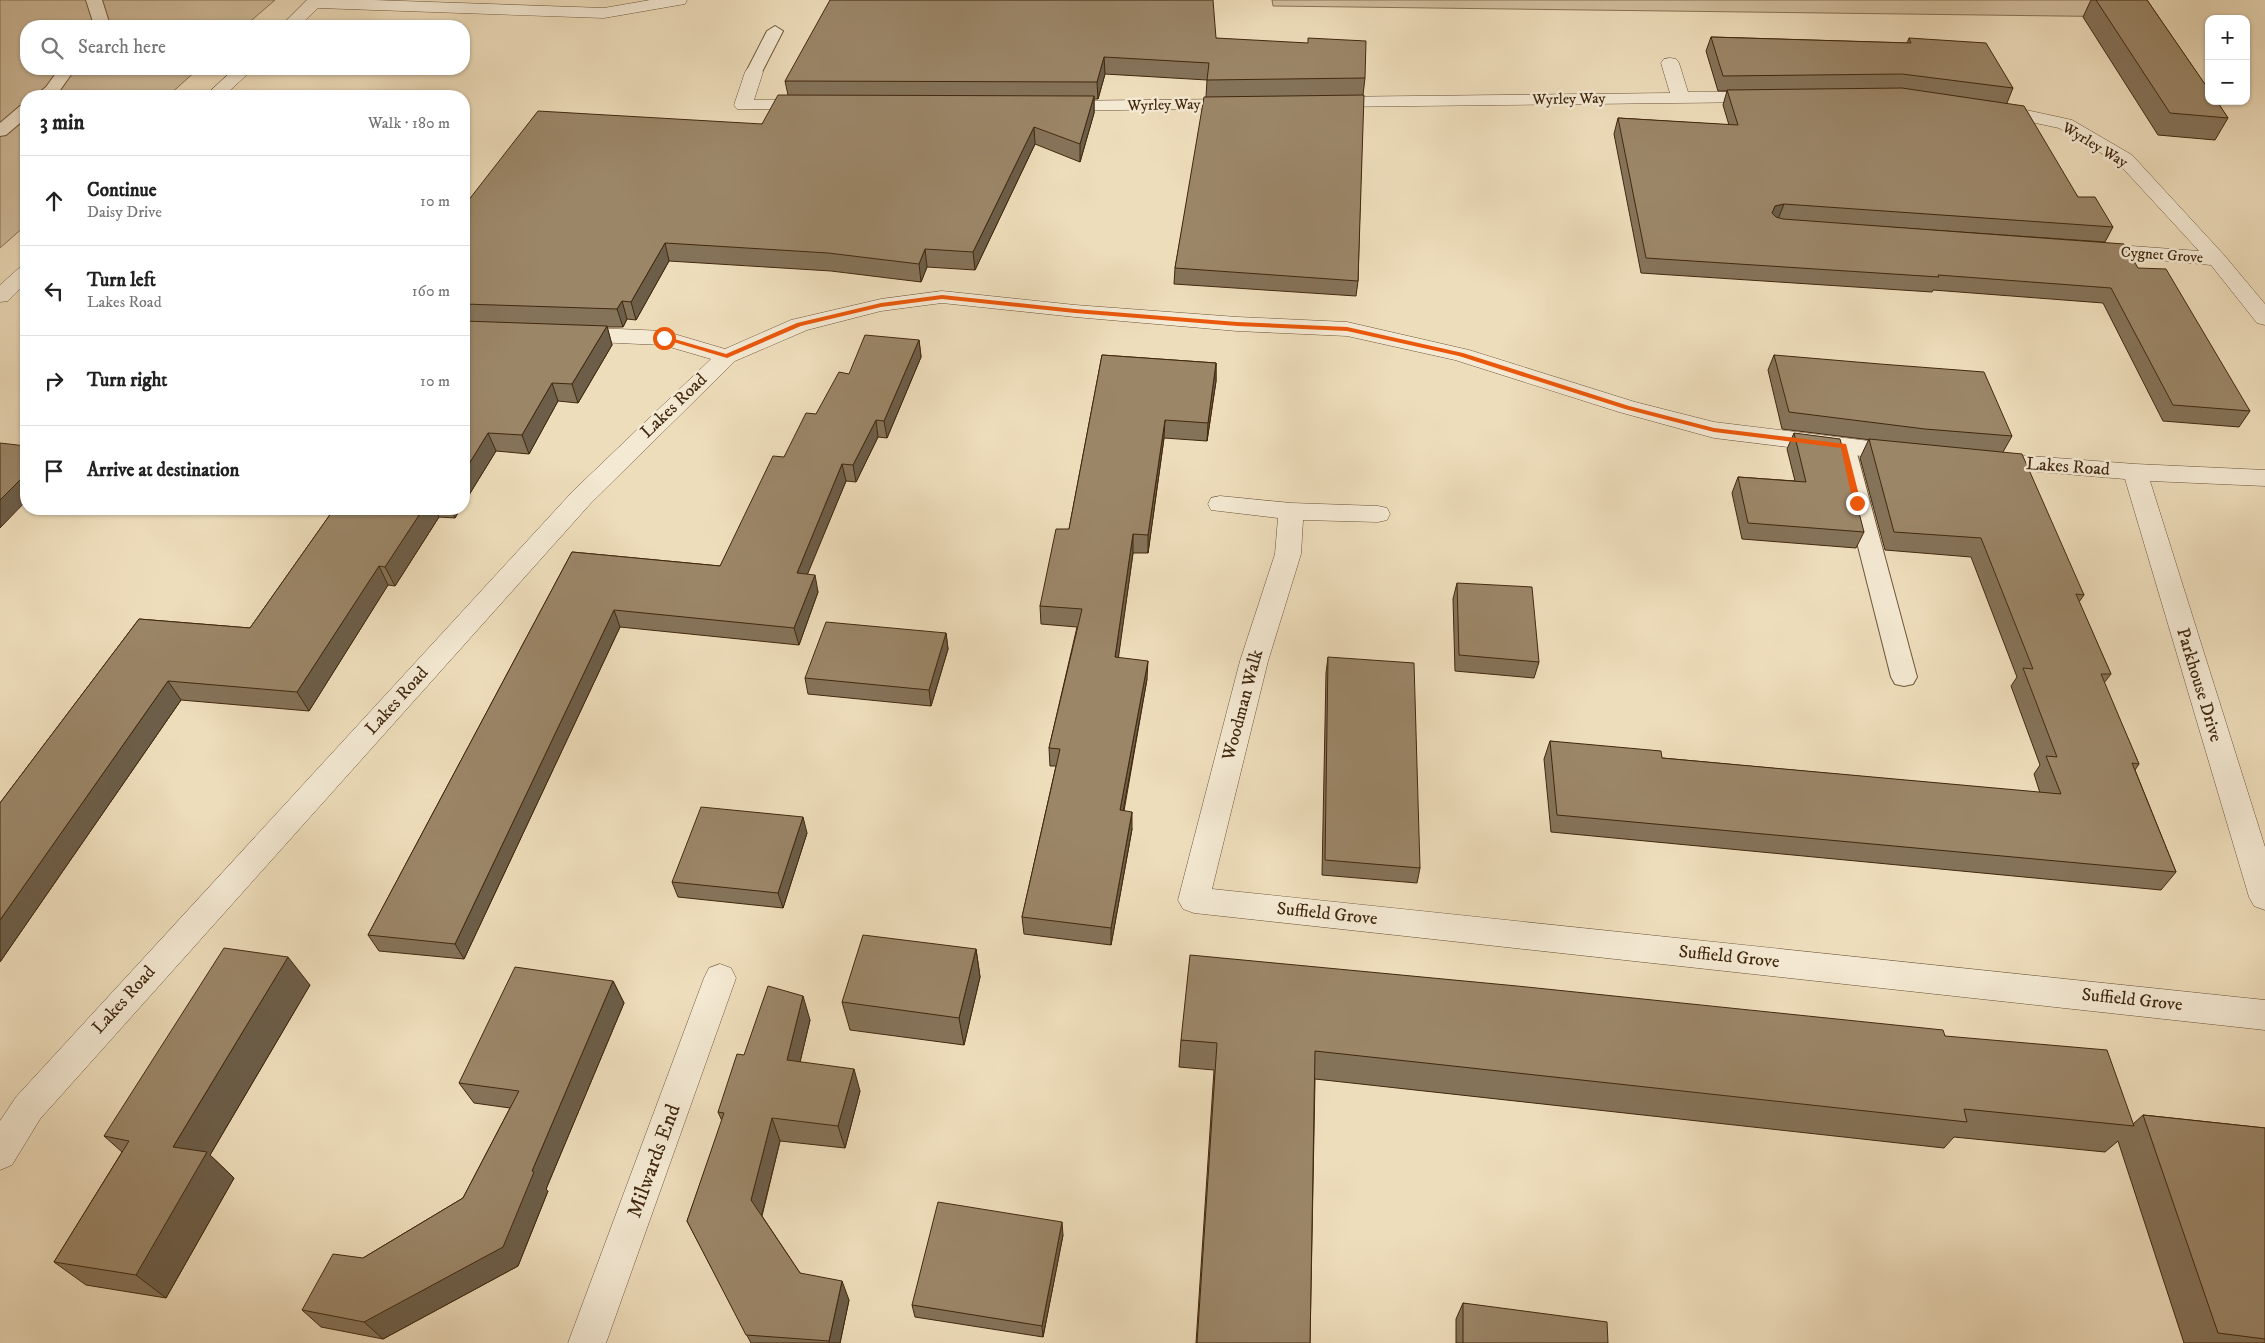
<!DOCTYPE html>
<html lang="en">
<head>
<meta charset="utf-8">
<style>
	:root { --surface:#fff; --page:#f2f2f2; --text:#222; --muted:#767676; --line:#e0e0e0 }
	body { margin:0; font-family:"IM FELL DW Pica",serif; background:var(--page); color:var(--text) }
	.controls { position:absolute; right:15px; top:15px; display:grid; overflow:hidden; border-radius:10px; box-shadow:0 1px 4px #0004 }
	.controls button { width:45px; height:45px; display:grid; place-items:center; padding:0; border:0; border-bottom:1px solid var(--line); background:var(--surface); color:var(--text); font:25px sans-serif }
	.stop { position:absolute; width:15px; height:15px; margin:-11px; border:4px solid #ea580c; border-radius:50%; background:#fff }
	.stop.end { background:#ea580c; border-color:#fff; box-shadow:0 1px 5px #0008 }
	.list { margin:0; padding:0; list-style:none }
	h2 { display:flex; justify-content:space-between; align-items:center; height:65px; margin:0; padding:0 20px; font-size:21px }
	h2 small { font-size:16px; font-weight:400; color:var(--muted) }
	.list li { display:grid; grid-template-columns:32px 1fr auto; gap:15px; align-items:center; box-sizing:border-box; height:90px; padding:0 20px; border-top:1px solid var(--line) }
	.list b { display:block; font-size:19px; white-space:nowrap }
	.list p { margin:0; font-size:16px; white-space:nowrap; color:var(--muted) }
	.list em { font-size:16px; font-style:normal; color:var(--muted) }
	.icon { flex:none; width:28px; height:28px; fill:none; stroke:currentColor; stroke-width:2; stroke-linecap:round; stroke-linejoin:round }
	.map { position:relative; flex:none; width:2265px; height:1343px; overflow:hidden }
	.search { position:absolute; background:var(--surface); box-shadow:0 1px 4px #0004; left:20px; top:20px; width:450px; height:55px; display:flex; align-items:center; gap:12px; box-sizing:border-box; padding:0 18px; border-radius:20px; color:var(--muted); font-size:19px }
	.panel { position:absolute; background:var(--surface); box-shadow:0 1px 4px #0004; left:20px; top:90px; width:450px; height:425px; border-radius:20px }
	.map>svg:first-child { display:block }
</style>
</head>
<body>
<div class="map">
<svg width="2265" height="1343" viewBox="0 0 2265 1343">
	<rect width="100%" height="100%" fill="#edb"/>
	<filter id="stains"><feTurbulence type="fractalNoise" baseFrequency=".004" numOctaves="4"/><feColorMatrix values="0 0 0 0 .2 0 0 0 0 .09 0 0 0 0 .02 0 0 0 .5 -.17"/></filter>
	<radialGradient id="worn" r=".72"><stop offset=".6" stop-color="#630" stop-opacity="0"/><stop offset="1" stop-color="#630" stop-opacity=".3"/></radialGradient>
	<g fill="#d1be9e" stroke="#897356">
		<polygon points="0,0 275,0 245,26 26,26 26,69 198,69 168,96 26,96 26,225 0,248"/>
		<polygon points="1272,0 2122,0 2139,17 1273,6"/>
	</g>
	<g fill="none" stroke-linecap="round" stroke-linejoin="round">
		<defs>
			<g id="lane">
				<polygon points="86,0 102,0 109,22 106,26 90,26 93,22"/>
				<polygon points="775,26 783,31 762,72 754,77 748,75 746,72 767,31"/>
				<polygon points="59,69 75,69 58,93 54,96 35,96 46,87"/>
				<polygon points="26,105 26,118 6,135 0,136 0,123 20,106"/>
				<polygon points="1844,439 1852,441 1855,446 1917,677 1913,684 1904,686 1895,684 1891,677 1840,475 1833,446 1836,441"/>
			</g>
			<g id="street">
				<polygon points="307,0 373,0 604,8 650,0 687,0 685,4 679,5 604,18 318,8 299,26 281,26"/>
				<polygon points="1670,58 1676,59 1679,63 1688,92 1762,92 1768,93 1771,97 1768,101 1762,102 1328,107 1322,106 1319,102 1322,98 1328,97 1670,93 1661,63 1664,59"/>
				<polygon points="754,67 760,68 763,72 754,100 810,100 816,101 819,105 816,109 810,110 737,109 734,105 745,72 748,68"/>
				<polygon points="234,69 253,69 224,96 205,96"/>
				<polygon points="1240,99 1246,100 1249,104 1246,108 1058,111 1052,110 1049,106 1052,102 1058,101"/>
				<polygon points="1994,103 2072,120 2132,155 2224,255 2265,304 2265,325 2257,323 2211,265 2084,253 2081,249 2084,245 2091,243 2199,251 2118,163 2059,128 1988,113 1985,109 1988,105"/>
				<polygon points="26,266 26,283 8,301 0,302 0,285 19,268"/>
				<polygon points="942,291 1075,305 1237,317 1347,322 1469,350 1635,402 1714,422 1902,445 1910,448 1914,453 1910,458 1902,461 1714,438 1619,412 1455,360 1347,336 1237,331 1075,317 942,303 881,311 807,330 735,361 591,503 40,1119 12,1165 0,1170 0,1121 16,1097 573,491 711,359 663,345 573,341 565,339 562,334 565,329 573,327 664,331 725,349 791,320 881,299"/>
				<polygon points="1990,453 2135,464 2265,470 2265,486 2150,481 2265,847 2265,910 2254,906 2249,897 2125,479 1981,467 1978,461 1981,455"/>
				<polygon points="1220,496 1291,503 1378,506 1387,508 1390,514 1387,520 1378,522 1303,520 1301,554 1268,661 1212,889 2265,1000 2265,1030 1194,913 1183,909 1178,900 1240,661 1275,554 1278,518 1211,510 1208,504 1211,498"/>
				<polygon points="720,964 731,968 736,978 606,1343 568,1343 704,978 709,968"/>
			</g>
		</defs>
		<use href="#lane" stroke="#6c5539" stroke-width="2"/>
		<use href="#street" stroke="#6c5539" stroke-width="1"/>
		<use href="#lane" fill="#f4e9d3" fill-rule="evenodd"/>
		<use href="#street" fill="#f4e9d3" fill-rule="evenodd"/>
	</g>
	<g fill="#857359" stroke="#41280e">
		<polygon points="2091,0 2147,0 2228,118 2215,140 2158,135 2083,17"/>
		<polygon points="1711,37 1907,43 1909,38 2013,88 2007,103 2078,197 2113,227 2105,242 1872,226 2138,268 2250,411 2239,427 2163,421 2103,303 1933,290 1932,292 1641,273 1614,134 1618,118 1729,125 1723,105 1727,91 1718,91 1706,51"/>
		<polygon points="1216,38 1365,78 1363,95 1358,281 1356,296 1174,284 1175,268 1206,97 1207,80 1105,74 1098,99 1094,99 1094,113 1080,162 1035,144 975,270 927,267 921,282 831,271 669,261 636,320 627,319 623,327 607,327 612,345 578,403 558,401 529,454 496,451 464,503 464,206 762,124 788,95 785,81"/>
		<polygon points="919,340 921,357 887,438 878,437 856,482 846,481 807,574 818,592 799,645 620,627 464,959 379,951 368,935 572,552 720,566 784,457 816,414 849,374"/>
		<polygon points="1102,355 1216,363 1216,381 1207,441 1164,438 1148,553 1133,553 1118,657 1147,679 1124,811 1132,829 1111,945 1024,934 1022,917 1056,766 1050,766 1049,748 1077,627 1041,624 1040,606 1069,529"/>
		<polygon points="1774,355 2012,436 2003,452 2084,595 2079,602 2111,674 2104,683 2139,764 2135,770 2176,872 2161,890 1551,832 1544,759 1550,741 1662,758 2040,793 2034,774 2040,765 2011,686 2017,677 1971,557 1885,550 1860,458 1869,439 1871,440 1782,429 1768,370"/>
		<polygon points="1794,433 1864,532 1856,548 1742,539 1732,493 1738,477 1795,481 1787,449"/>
		<polygon points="334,509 460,509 455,518 439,517 395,586 388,585 309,711 181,700 0,962 0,803 139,619 250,628"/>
		<polygon points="1457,583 1539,662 1534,678 1455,671 1453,599"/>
		<polygon points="946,633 948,649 931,706 808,694 805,678"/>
		<polygon points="1328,657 1420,868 1417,883 1322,875 1326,673"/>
		<polygon points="807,833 783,908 678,897 672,882"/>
		<polygon points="976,949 980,977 964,1045 850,1030 842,1002"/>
		<polygon points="613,981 624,1003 546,1189 548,1191 518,1266 383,1339 321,1327 302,1310 363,1258 463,1198 510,1108 474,1103 459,1083"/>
		<polygon points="310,985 210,1155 234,1178 166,1298 86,1285 54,1262 122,1152 104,1136"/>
		<polygon points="810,1020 800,1062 860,1091 845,1148 780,1141 762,1216 800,1273 849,1300 840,1343 751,1343 687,1221 722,1121 718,1112"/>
		<polygon points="1945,1036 2133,1124 2143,1115 2265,1128 2265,1343 2184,1343 2118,1141 2105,1152 1954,1137 1944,1148 1315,1079 1310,1343 1196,1343 1214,1070 1179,1067 1181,1040"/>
		<polygon points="1063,1235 1043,1337 915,1317 912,1305"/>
		<polygon points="1463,1303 1608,1343 1456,1343 1456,1319"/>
	</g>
	<g fill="#6c5e49" stroke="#41280e">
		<polygon points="1104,57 1105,74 1098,99 1097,82"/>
		<polygon points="1094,96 1094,113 1080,162 1080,144"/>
		<polygon points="1034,127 1035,144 975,270 973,252"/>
		<polygon points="1784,204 1778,219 1772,213 1775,206"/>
		<polygon points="665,243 669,261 636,320 631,302"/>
		<polygon points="925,249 927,267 921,282 919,264"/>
		<polygon points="622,301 627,319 623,327 617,309"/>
		<polygon points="607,326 612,345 578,403 572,384"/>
		<polygon points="919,340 921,357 887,438 884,421"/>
		<polygon points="1216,363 1216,381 1207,441 1208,423"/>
		<polygon points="552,383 558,401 529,454 522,435"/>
		<polygon points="876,420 878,437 856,482 853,465"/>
		<polygon points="1165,420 1164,438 1148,553 1148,535"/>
		<polygon points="488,433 496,451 464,503 464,472"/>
		<polygon points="842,464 846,481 801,590 797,573"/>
		<polygon points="26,474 26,501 0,528 0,500"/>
		<polygon points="423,509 435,509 439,517 395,586 385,567"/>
		<polygon points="450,509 460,509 455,518"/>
		<polygon points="1133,534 1133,553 1116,675 1115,657"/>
		<polygon points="379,566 388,585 309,711 297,692"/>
		<polygon points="815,575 818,592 799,645 794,628"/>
		<polygon points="614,610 620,627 464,959 455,944"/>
		<polygon points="946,633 948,649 931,706 929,690"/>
		<polygon points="1148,661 1147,679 1120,828 1120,810"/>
		<polygon points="168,681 181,700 0,962 0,920"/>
		<polygon points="1132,812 1132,829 1111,945 1111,928"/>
		<polygon points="803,817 807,833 783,908 778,893"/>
		<polygon points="976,949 980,977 964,1045 959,1018"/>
		<polygon points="288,957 310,985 210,1155 234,1178 166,1298 136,1275 173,1147"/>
		<polygon points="613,981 624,1003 546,1189 548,1191 518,1266 383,1339 364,1322 532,1171"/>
		<polygon points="803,996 810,1020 795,1083 787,1060"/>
		<polygon points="854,1069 860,1091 845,1148 838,1126"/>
		<polygon points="772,1118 780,1141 760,1222 751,1200"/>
		<polygon points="1062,1222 1063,1235 1043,1337 1042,1326"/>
		<polygon points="842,1281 849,1300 840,1343 830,1343 829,1341"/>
	</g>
	<g fill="#9b8668" stroke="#41280e">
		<polygon points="830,0 1213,0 1216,38 1308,43 1308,38 1366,41 1365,78 1207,80 1209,63 1104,57 1097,82 785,81"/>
		<polygon points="2096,0 2147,0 2209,90 2209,101 2217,101 2228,118 2170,113"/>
		<polygon points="1711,37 1911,43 1909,38 1986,43 2013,88 1902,74 1723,76"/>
		<polygon points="1902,88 2024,106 2078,197 2095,197 2113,227 1784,204 1775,206 1772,213 1776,217 1783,219 2124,244 2138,268 2166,269 2250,411 2173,405 2111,288 1938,275 1939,277 1646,258 1618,118 1738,125 1727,90"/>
		<polygon points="778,95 1094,96 1080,144 1034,127 973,252 925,249 919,264 828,253 665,243 631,302 622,301 617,309 464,304 464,206 538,111 762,124"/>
		<polygon points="1364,95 1358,281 1175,268 1204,97"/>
		<polygon points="464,321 607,326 572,384 552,383 522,435 488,433 464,472"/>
		<polygon points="865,335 919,340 884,421 876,420 853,465 842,464 797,573 815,575 794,628 614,610 455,944 368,935 572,552 720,566 773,456 784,457 806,413 816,414 839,372 849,374"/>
		<polygon points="1102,355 1216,363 1208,423 1165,420 1148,535 1133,534 1115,657 1148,661 1120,810 1132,812 1111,928 1022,917 1060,749 1049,748 1082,609 1040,606 1056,529 1069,529"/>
		<polygon points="1774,355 1880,364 1984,372 2012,436 1925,429 1789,412"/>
		<polygon points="1794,433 1840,439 1864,532 1748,523 1738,477 1806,482"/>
		<polygon points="1869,439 2022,454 2084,595 2076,594 2111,674 2101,674 2139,764 2132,763 2176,872 1557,815 1550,741 1661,751 1662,758 2061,794 2046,756 2057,757 2023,668 2033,669 1981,538 1894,532"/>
		<polygon points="0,443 26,446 26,474 0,500"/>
		<polygon points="334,509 423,509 385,567 379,566 297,692 168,681 0,920 0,803 139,619 250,628"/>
		<polygon points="1457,583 1532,587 1539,662 1459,655"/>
		<polygon points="826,622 946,633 929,690 805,678"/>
		<polygon points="1328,657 1414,663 1420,868 1325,860"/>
		<polygon points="701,807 803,817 778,893 672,882"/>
		<polygon points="863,935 976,949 959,1018 842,1002"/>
		<polygon points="224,948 288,957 173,1147 207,1152 136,1275 54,1262 129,1141 104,1136"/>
		<polygon points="1190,955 1517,986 1943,1030 1945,1036 2107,1050 2134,1126 1964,1109 1967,1122 1315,1051 1310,1343 1197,1343 1217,1043 1181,1040"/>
		<polygon points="515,967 613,981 532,1171 534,1172 503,1247 364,1322 302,1310 333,1254 363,1258 463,1198 519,1091 459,1083"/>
		<polygon points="768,986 803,996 787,1060 854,1069 838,1126 772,1118 751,1200 800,1273 842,1281 829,1341 746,1335 687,1221 724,1113 718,1112 737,1054 744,1055"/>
		<polygon points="2143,1115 2265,1128 2265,1339 2218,1333"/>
		<polygon points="938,1202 1062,1222 1042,1326 912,1305"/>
		<polygon points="1463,1303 1607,1322 1608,1343 1463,1343"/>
	</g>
	<polygon fill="#ea580c" points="942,295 1075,309 1237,322 1347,327 1463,353 1629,406 1714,428 1846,444 1861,503 1857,505 1853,503 1841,448 1714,432 1625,409 1459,356 1347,331 1237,326 1075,313 942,299 881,307 801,326 727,358 660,338 664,336 726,354 797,323 881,303"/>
	<g text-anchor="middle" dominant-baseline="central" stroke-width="5" stroke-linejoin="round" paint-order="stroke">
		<g font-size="15" fill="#41280e" stroke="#f4e9d3">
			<text transform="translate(1569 99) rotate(-1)">Wyrley Way</text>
			<text transform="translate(1164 105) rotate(-1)">Wyrley Way</text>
			<text transform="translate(2095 145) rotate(31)">Wyrley Way</text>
			<text transform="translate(2162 255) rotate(4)">Cygnet Grove</text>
		</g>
		<g font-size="18" fill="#41280e" stroke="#f4e9d3">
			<text transform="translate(674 406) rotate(-44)">Lakes Road</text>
			<text transform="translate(2068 467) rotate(4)">Lakes Road</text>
			<text transform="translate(2199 685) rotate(73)">Parkhouse Drive</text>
			<text transform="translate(397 701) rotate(-48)">Lakes Road</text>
			<text transform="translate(1243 705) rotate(-75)">Woodman Walk</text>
			<text transform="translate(1327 914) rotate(6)">Suffield Grove</text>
			<text transform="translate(1729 957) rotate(6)">Suffield Grove</text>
			<text transform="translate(124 1000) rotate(-48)">Lakes Road</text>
			<text transform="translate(2132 1000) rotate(6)">Suffield Grove</text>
		</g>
		<g font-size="21" fill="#41280e" stroke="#f4e9d3">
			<text transform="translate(654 1161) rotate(-70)">Milwards End</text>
		</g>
	</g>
	<rect width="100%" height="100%" filter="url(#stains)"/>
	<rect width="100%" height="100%" fill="url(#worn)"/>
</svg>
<div class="controls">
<button>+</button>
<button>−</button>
</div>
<div class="stop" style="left:664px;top:338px"></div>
<div class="stop end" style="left:1857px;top:503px"></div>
<div class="search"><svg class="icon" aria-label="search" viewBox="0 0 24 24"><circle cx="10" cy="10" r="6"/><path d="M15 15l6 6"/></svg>Search here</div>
<section class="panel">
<h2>3 min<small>Walk · 180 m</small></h2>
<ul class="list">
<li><svg class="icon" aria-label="ahead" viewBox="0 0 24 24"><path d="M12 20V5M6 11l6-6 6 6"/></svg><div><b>Continue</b><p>Daisy Drive</p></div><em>10 m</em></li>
<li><svg class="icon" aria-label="left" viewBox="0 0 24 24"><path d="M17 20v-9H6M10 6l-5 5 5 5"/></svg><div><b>Turn left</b><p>Lakes Road</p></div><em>160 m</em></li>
<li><svg class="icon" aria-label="right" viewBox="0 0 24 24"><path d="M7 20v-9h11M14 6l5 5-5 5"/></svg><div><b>Turn right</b></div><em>10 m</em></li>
<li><svg class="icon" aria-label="arrive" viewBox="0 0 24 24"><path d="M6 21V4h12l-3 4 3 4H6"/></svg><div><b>Arrive at destination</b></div></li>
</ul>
</section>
</div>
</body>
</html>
